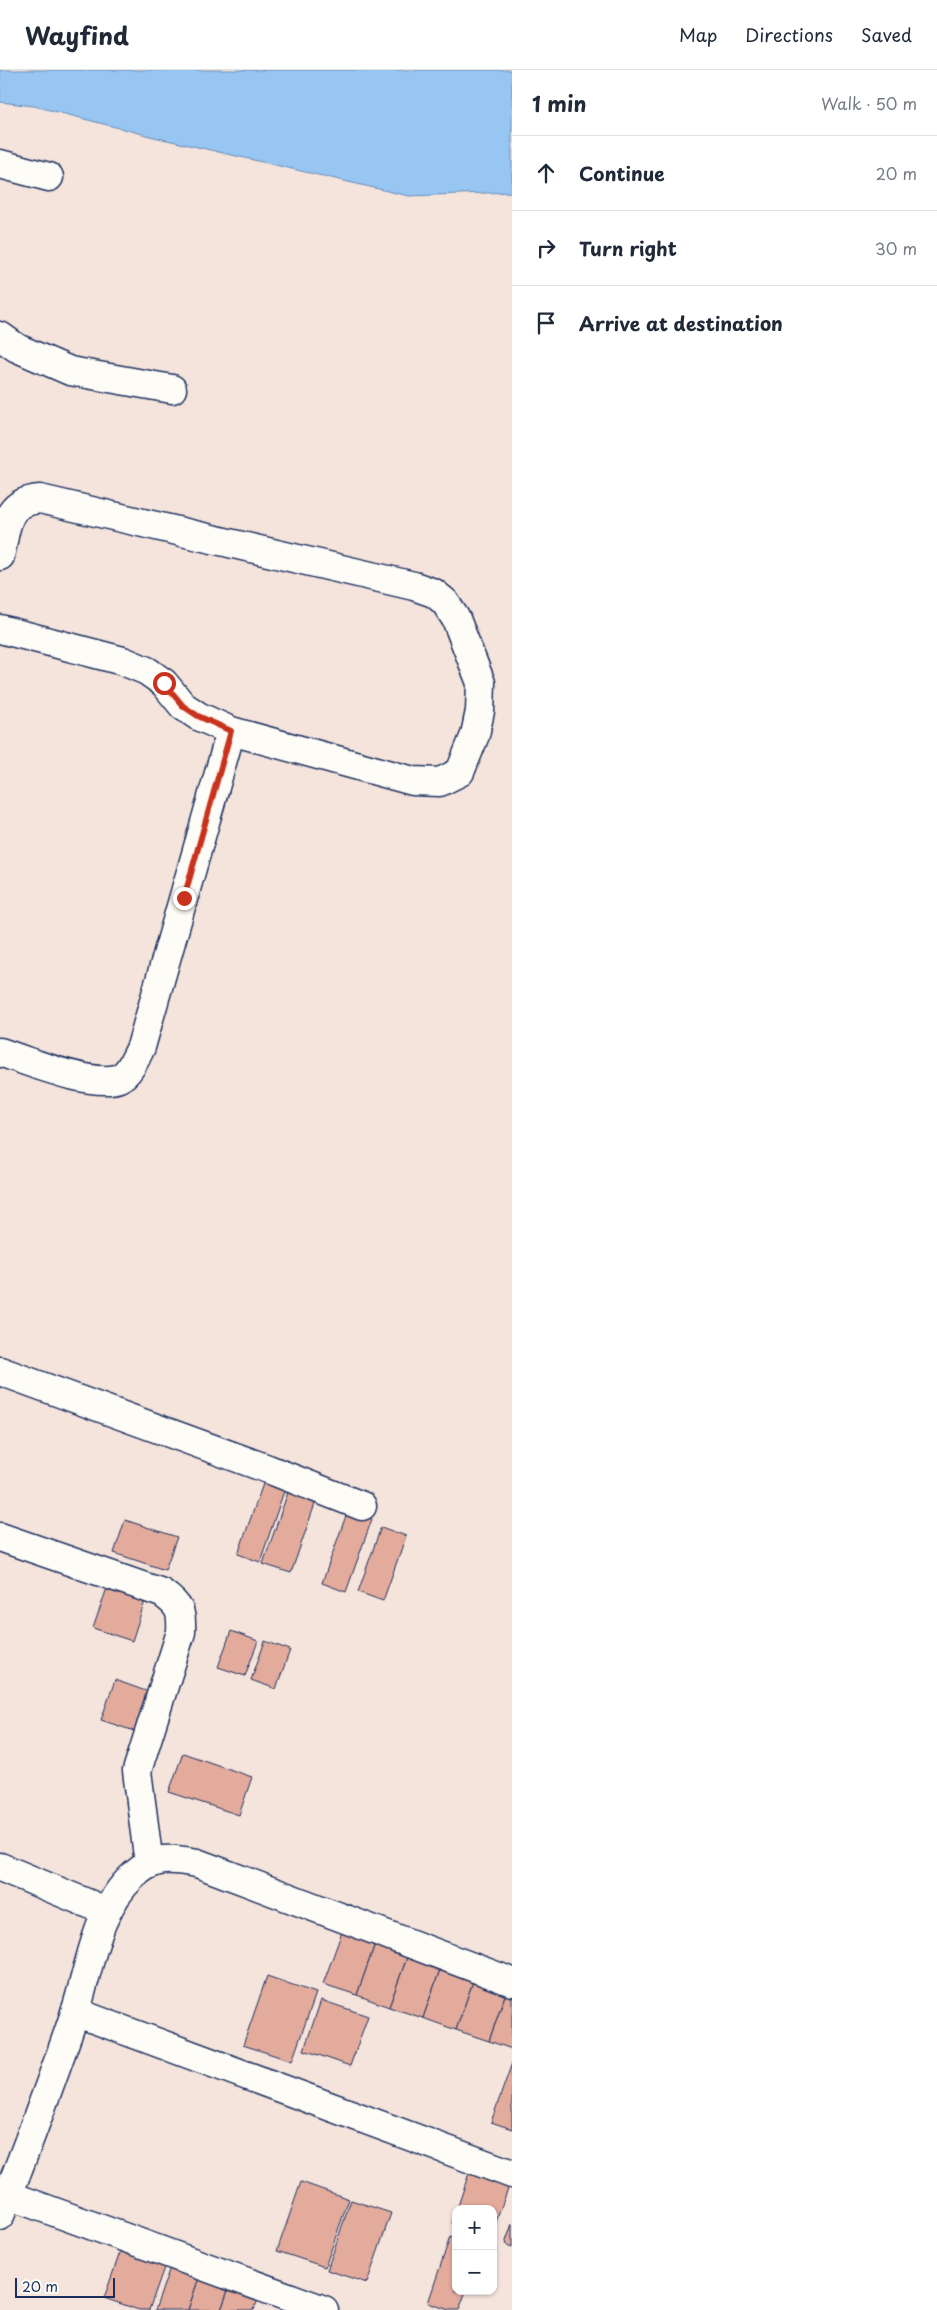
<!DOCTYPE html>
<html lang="en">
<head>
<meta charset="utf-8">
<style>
	:root { --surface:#fff; --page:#f2f2f3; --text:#1f2937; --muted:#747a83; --line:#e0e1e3 }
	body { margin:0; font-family:"Playpen Sans",sans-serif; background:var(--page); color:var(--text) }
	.controls { position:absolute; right:15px; bottom:15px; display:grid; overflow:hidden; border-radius:10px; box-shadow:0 1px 4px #0004 }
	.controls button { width:45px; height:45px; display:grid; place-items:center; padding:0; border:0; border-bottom:1px solid var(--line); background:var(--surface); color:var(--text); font:25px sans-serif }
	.scale { position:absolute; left:15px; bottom:12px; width:100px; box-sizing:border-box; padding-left:5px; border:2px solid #1b2f5e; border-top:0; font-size:14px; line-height:18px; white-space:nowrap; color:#1b2f5e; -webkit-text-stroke:4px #fdfcf7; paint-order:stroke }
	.stop { position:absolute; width:15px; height:15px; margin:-11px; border:4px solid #c8321e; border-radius:50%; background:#fff }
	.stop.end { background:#c8321e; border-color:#fff; box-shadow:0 1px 5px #0008 }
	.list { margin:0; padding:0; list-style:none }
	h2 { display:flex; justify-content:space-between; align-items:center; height:65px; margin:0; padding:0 20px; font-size:21px }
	h2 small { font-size:16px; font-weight:400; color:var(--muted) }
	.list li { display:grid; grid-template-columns:32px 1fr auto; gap:15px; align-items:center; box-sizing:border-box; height:75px; padding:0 20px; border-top:1px solid var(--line) }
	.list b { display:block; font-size:19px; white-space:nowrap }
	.list em { font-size:16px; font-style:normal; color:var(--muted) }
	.icon { flex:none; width:28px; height:28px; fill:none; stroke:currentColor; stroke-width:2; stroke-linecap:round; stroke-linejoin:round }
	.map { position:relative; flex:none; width:512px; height:2240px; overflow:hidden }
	header { display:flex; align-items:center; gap:30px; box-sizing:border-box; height:70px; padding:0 25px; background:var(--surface); border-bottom:1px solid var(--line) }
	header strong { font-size:24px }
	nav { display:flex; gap:28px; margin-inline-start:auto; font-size:18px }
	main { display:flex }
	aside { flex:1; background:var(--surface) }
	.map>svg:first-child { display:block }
</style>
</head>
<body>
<header>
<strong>Wayfind</strong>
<nav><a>Map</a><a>Directions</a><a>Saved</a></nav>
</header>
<main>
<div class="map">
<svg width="512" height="2240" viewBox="0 0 512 2240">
	<rect width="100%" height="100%" fill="#f5e4dc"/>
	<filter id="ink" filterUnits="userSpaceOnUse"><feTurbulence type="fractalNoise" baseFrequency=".02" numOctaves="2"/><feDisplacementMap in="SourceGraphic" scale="10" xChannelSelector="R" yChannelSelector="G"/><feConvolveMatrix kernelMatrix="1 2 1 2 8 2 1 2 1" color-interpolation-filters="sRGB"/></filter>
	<g filter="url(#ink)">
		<polygon fill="#97c6f2" stroke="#658ab7" points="0,0 512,0 512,122 409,126 154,67 34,36 0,32"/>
		<g fill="#e3ab9c" stroke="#1b2f5e">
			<polygon points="264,1411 285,1418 260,1492 238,1484"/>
			<polygon points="288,1422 316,1431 291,1503 263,1494"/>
			<polygon points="348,1440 372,1449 346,1522 322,1513"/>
			<polygon points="125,1450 177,1467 165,1500 114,1483"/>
			<polygon points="381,1457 406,1466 383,1531 358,1522"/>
			<polygon points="107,1518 145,1531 132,1571 93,1558"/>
			<polygon points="231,1561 258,1571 245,1606 218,1597"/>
			<polygon points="265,1571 290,1580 276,1619 251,1610"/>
			<polygon points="115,1610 157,1625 143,1664 101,1650"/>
			<polygon points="183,1683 252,1707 239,1745 169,1722"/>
			<polygon points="343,1859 376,1871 357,1925 323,1914"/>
			<polygon points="376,1871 409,1882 389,1937 357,1925"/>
			<polygon points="409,1882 442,1894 423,1948 389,1937"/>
			<polygon points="442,1894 475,1906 456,1960 423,1948"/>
			<polygon points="267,1906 316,1923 292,1991 243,1975"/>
			<polygon points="475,1906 508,1917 489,1971 456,1960"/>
			<polygon points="508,1917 512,1918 512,1979 489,1971"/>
			<polygon points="321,1930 368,1946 350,1996 304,1980"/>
			<polygon points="512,1993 512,2059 491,2052"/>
			<polygon points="471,2097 511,2110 493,2160 493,2139 457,2139"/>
			<polygon points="301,2112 349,2129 325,2197 277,2181"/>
			<polygon points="351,2130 391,2143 367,2213 327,2200"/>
			<polygon points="456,2142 456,2155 452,2153"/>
			<polygon points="512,2154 512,2177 505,2174"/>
			<polygon points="450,2167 456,2169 456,2221 466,2221 459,2240 449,2240 428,2233"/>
			<polygon points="123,2174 167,2189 149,2240 139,2240 104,2228"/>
			<polygon points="173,2189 202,2199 188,2240 155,2240"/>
			<polygon points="202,2199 232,2209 221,2240 188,2240"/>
			<polygon points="232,2209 262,2219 254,2240 221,2240"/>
		</g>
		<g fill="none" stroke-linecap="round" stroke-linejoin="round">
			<defs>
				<g id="street">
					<polyline points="0,94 49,107"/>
					<polyline points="0,266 17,278 70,301 172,319"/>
					<path d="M0,486c7,-29 4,-54 40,-57l374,87 20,7 11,9 11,17 25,64 -1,28 -5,24 -15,37 -20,10 -27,-1 -182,-50"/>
					<path d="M0,559l123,32 24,10 17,12 19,23 15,10 33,15 -90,316c-5,10 -11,26 -22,31 -25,10 -92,-17 -119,-26"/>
					<polyline points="0,1301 268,1399 362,1436"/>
					<path d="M0,1467l162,56c18,13 20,18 19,39l-44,139 12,93"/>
					<polyline points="0,1797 106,1841"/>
					<polyline points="75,1942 512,2104"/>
					<polyline points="8,2125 324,2240"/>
					<path d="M0,2146c26,-67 52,-135 75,-203 15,-46 21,-104 59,-138 20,-19 38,-17 63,-12l315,119"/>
				</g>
			</defs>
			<use href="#street" stroke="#1b2f5e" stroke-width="31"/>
			<use href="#street" stroke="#fdfcf7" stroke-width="28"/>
		</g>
	</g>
	<g fill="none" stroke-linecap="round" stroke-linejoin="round" filter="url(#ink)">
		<polyline stroke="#c8321e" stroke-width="6" points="164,613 183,636 198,646 231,661 184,828"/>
	</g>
</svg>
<div class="controls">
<button>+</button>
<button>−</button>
</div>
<div class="scale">20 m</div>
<div class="stop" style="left:164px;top:613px"></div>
<div class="stop end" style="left:184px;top:828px"></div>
</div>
<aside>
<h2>1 min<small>Walk · 50 m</small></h2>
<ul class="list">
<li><svg class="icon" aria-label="ahead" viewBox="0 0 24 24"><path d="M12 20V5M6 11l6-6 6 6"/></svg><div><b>Continue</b></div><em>20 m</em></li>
<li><svg class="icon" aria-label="right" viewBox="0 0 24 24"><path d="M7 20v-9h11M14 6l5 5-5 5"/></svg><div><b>Turn right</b></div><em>30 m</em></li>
<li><svg class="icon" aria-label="arrive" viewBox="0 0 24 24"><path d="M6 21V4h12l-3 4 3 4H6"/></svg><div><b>Arrive at destination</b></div></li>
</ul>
</aside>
</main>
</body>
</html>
